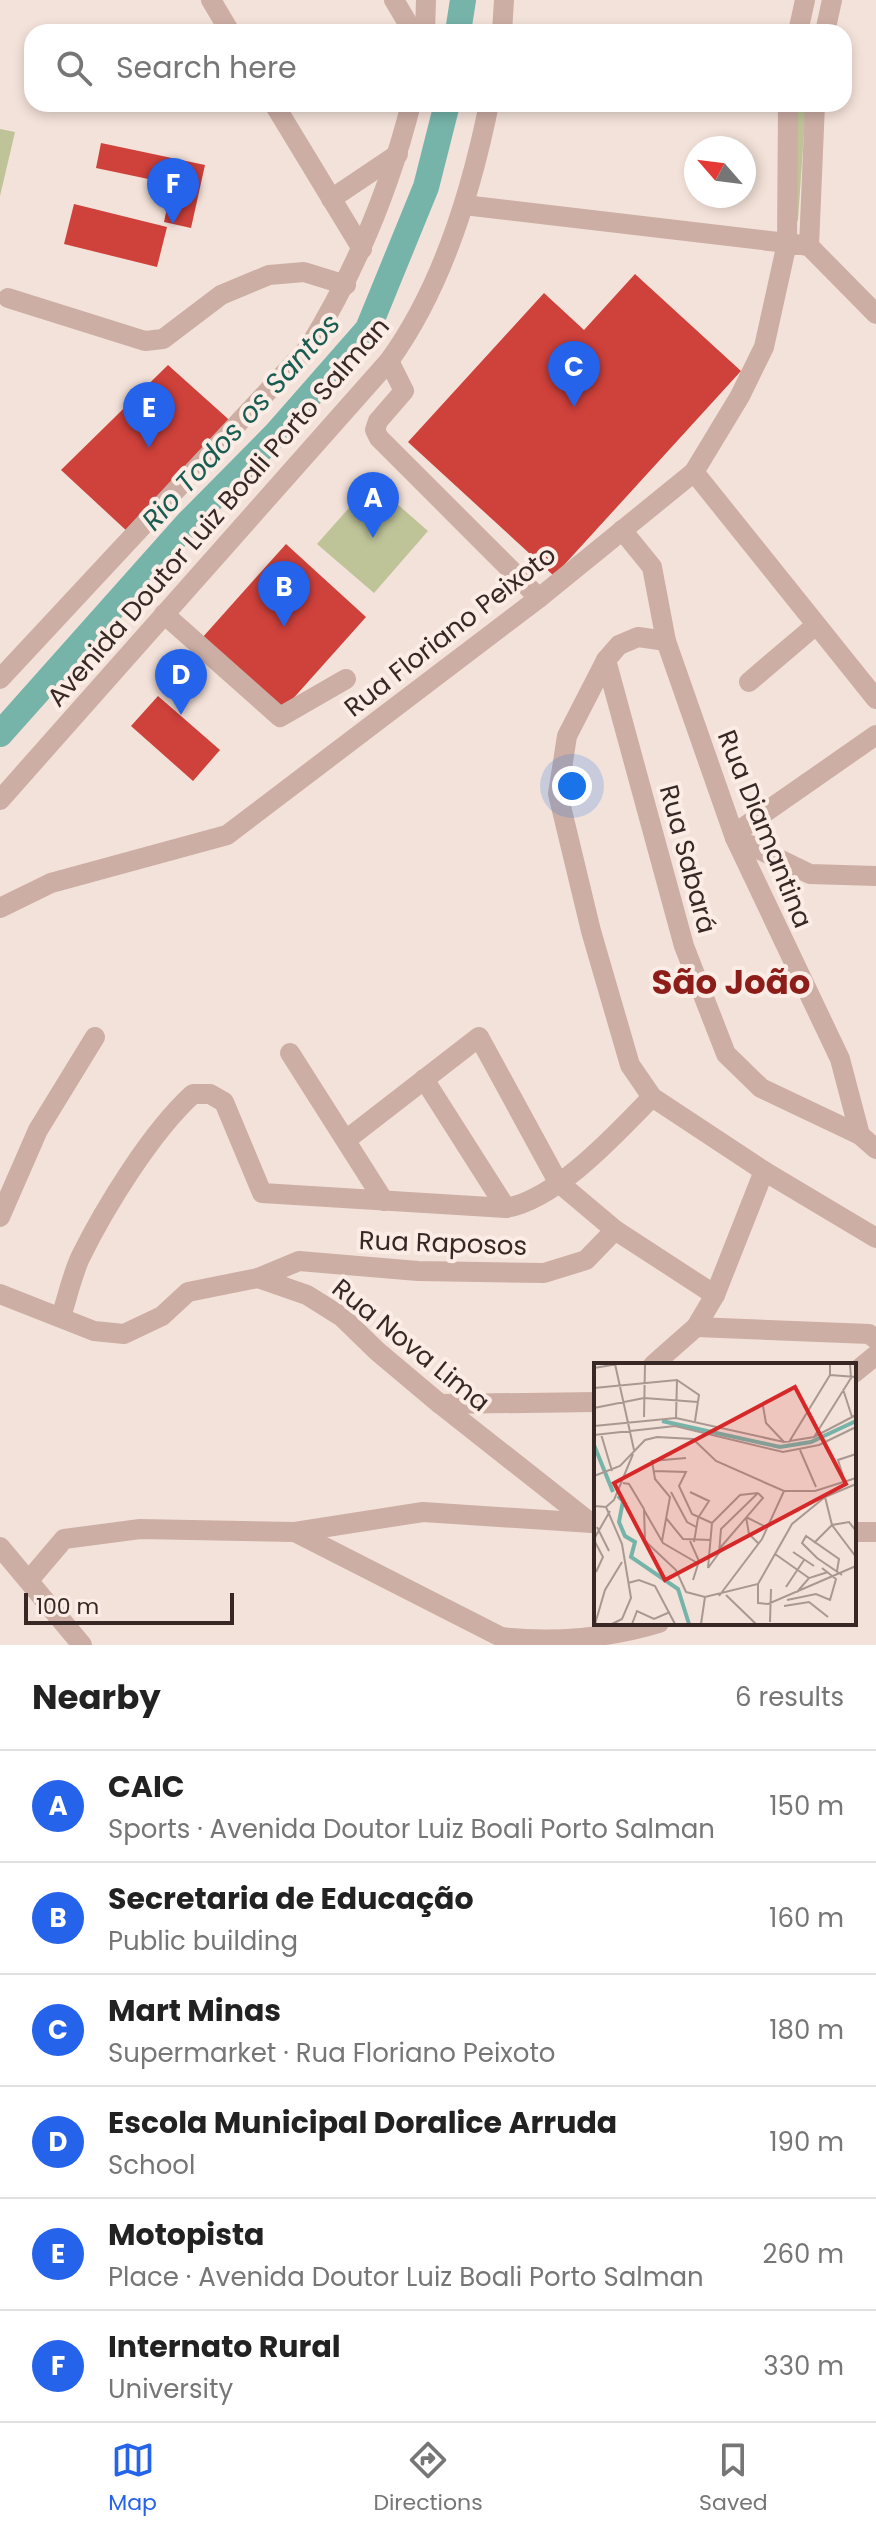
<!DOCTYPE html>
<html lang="en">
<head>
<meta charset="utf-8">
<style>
	:root { --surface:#fff; --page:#f2f2f2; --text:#222; --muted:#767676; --line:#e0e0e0; --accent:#2563eb }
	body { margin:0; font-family:Poppins,sans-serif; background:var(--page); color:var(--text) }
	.compass { position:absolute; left:684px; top:136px; width:72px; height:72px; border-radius:50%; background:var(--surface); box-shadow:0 4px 12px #0003; rotate:298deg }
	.scale { position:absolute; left:24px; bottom:20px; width:210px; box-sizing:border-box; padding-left:8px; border:4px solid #372826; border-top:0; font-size:22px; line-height:28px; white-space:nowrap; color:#372826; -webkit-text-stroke:6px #fbede6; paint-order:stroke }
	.you { position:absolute; left:572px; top:786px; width:28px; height:28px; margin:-20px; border:6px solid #fff; border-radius:50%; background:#1a73e8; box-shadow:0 0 0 12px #1a73e833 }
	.badge { display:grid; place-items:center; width:52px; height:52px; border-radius:50%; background:var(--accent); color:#fff; font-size:26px; font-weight:700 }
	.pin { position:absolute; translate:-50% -66px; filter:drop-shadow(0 2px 4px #0008) }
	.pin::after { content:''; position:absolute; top:42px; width:28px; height:24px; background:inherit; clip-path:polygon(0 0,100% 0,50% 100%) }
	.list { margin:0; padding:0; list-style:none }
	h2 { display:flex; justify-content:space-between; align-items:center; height:104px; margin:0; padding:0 32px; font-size:34px }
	h2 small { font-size:26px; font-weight:400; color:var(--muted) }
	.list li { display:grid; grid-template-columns:52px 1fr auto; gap:24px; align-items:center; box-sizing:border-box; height:112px; padding:0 32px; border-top:2px solid var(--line) }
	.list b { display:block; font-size:30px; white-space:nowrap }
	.list p { margin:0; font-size:26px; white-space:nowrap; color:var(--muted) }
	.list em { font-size:26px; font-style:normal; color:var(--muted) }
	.icon { flex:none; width:44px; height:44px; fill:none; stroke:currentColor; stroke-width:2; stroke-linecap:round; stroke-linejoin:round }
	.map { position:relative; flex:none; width:876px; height:1645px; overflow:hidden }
	.search { position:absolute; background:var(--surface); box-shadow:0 4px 12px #0003; left:24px; right:24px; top:24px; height:88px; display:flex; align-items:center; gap:20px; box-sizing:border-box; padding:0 28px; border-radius:24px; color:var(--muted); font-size:30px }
	.sheet { height:776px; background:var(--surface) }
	nav { display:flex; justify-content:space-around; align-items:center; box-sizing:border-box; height:112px; border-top:2px solid var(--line); background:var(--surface); font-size:22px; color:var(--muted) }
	nav a { display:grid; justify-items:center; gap:4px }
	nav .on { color:var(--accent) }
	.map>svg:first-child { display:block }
</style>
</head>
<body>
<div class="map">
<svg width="876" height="1645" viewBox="0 0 876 1645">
	<rect width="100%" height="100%" fill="#f3e2d9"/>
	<g fill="#bec398">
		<polygon points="794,104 806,104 798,220 790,233"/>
		<polygon points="0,129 15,132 0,196"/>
		<polygon points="372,482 428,531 374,593 317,544"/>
	</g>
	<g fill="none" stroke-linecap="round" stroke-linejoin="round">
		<g stroke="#76b3a9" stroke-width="26">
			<polyline points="458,32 463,0"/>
			<polyline points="0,734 188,523 275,435 368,329 426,187 447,104"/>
		</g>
	</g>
	<g fill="#cf413b">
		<polygon points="101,143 205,165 191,228 164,222 172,184 96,168"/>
		<polygon points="74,204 167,227 157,267 64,244"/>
		<polygon points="635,274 741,371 554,576 408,442 544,293 584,330"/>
		<polygon points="168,365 236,426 129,533 61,470"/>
		<polygon points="286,544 366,617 282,711 202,638"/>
		<polygon points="158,696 220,750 193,781 131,726"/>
	</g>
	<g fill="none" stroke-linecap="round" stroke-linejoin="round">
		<g stroke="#ccaea4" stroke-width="20">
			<polyline points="211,0 230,32"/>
			<polyline points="394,0 413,32"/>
			<polyline points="425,32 426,0"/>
			<polyline points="502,32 504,0"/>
			<polyline points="798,32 805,0"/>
			<polyline points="825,32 832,0"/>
			<polyline points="274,104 362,249"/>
			<polyline points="331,199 398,154"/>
			<polyline points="464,205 787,243 788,104"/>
			<polyline points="809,246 815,104"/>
			<polyline points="809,246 876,314"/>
			<polyline points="8,298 145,341 163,339 221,295 269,275 304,272 346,285"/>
			<polyline points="389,361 404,391 378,421 375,430 379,438 539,598"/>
			<polyline points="694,472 876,699"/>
			<polyline points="622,530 652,567 666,641"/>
			<polyline points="164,614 280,717 346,679"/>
			<polyline points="606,660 684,946 726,1054 761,1088 860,1135 876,1149"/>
			<path d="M0,679l309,-332c47,-77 80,-156 102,-243"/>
			<polyline points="749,682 816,625"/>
			<path d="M0,800l389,-439c53,-73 82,-168 100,-257"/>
			<polyline points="734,834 876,735"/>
			<polyline points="735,838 810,874 876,876"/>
			<polyline points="0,908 51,883 227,835 539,598 694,472 740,396 764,347 787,243 809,246"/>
			<polyline points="290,1053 384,1201"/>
			<polyline points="424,1079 506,1208"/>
			<polyline points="860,1135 840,1059 735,838 666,641 638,637 619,645 606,660 567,736 558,794 591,931 630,1065 652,1097 764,1171 876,1238"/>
			<polyline points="346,1140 479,1037 558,1182 615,1230 715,1295"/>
			<polyline points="0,1217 38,1130 95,1037"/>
			<polyline points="258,1278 299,1261 418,1271 544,1273 586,1260 615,1230"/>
			<polyline points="0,1294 94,1331 124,1334 162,1316 188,1292 258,1278 307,1295 342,1317 377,1351 440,1404 591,1523"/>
			<path d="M61,1317c6,-19 11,-41 19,-59 25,-51 72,-127 113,-164h17l14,8 38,91 244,15c51,-9 110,-74 146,-111"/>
			<polyline points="696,1327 869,1334 876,1339"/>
			<polyline points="653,1365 696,1327 715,1295 764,1171"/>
			<polyline points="854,1373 876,1355"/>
			<polyline points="440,1404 596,1402"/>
			<polyline points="295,1532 423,1512 592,1523"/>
			<polyline points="854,1532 876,1532"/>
			<polyline points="0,1547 82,1645"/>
			<path d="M30,1579l34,-40 76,-10 155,3 206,105c52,6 109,1 158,-14"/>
		</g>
	</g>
	<g text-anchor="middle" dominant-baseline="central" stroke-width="8" stroke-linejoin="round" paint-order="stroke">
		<g font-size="26" fill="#372826" stroke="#fbede6">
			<text transform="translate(218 512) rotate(-49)">Avenida Doutor Luiz Boali Porto Salman</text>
			<text transform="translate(450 631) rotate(-38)">Rua Floriano Peixoto</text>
			<text transform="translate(765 829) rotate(68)">Rua Diamantina</text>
			<text transform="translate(688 859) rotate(75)">Rua Sabará</text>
			<text transform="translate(443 1243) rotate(2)">Rua Raposos</text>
			<text transform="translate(411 1345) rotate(39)">Rua Nova Lima</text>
		</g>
		<g font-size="28" font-style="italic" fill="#195c52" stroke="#fbede6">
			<text transform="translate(241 422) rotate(-48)">Rio Todos os Santos</text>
		</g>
		<g font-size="34" font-weight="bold" fill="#8c1d19" stroke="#fbede6">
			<text x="731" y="982">São João</text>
		</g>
	</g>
	<g transform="translate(594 1363)">
		<rect width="262" height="262" fill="#f3e2d9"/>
		<path fill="none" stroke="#76b3a9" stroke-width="4" d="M68,58l118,26 31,-5 45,-21M0,82l19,47M24,133l5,5 -4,21 6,14 10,6 -4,15 47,32 11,35"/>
		<path fill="none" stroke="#a89891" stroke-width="2" d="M21,1l19,86M0,5l24,-4M236,12l26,2M0,25l83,-8 22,15 -4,26M249,26l9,28M169,43l3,17 18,19M0,45l50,-10 54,4M50,54l1,-53M82,55l1,-38M0,63l82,-8 108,24 30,-5 42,-22M7,71l11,37M0,72l81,-9 108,26 36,-7 37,-18M220,74l37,-59 -1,-14M195,79l41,-67v-11M206,87l16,37M60,108l32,1 -7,14 13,28 20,9M0,113l26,-10 25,-26 12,-3 36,2 23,22 68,30h31l41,-13M249,113l-5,-16 18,-6M29,120l6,1 15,25 1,32 31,29 10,22M77,129l16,30 9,5M96,129l19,9 -11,17 -4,24M231,134l7,28 24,32M0,143l12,1 8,-7 19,-46M12,144l16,37 9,54 -9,21 -10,5M50,147l19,33 36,21M152,154l3,17 10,10M152,154l22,11M72,155l17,21 28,1M118,160l28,-28 18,-2M3,164l12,24M0,176l16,-28M0,177l9,17 -7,15M68,178l8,-44 -15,-18 -3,-18 34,-3M96,178l9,20 -6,19M220,180l18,-18 17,-3 7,9M126,185l43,-50 -5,-5M199,189l21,14M181,191l34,24M114,205l11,-15 2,-24 37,-36M114,205l4,-45M243,208l2,-12 -33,-23 -4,7 15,15 25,17M34,220l11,-3 16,6 20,38M164,221v19l10,1 88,-38M192,224l18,-27M92,229l19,5 53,-13 34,-60 33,-27 31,-13M203,229l12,-14 19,-6M132,232l30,29M125,233l43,-57 22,-48M193,237l29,-6 14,6 6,-21 -14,-11M190,243l25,-4 19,15M176,259l1,-33M1,261l10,-34 17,-28M38,261l5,-13 17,8 16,-7M107,261l4,-27"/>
		<path fill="#d62828" fill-opacity="0.15" stroke="#d62828" stroke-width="4" d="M201,24l51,97 -181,96 -51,-97z"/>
		<rect width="262" height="262" fill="none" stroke="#372826" stroke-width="4"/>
	</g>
</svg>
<svg class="compass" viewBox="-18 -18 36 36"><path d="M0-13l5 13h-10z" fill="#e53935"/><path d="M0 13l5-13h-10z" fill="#767676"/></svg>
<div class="scale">100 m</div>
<div class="you"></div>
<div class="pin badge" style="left:373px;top:538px">A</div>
<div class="pin badge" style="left:284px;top:627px">B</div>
<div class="pin badge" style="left:574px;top:407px">C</div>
<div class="pin badge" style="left:181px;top:715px">D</div>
<div class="pin badge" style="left:149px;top:448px">E</div>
<div class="pin badge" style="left:173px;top:224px">F</div>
<div class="search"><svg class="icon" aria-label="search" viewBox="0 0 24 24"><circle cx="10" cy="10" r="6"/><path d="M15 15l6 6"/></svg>Search here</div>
</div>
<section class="sheet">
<h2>Nearby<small>6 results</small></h2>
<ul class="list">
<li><span class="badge">A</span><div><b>CAIC</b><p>Sports · Avenida Doutor Luiz Boali Porto Salman</p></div><em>150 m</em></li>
<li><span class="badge">B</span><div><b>Secretaria de Educação</b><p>Public building</p></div><em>160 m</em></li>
<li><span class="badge">C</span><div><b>Mart Minas</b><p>Supermarket · Rua Floriano Peixoto</p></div><em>180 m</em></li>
<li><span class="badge">D</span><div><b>Escola Municipal Doralice Arruda</b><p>School</p></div><em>190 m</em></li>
<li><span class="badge">E</span><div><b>Motopista</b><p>Place · Avenida Doutor Luiz Boali Porto Salman</p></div><em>260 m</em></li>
<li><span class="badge">F</span><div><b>Internato Rural</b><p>University</p></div><em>330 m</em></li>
</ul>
</section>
<nav>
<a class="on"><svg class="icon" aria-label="map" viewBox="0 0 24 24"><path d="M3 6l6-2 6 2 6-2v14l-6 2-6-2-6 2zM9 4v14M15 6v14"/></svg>Map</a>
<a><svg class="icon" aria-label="directions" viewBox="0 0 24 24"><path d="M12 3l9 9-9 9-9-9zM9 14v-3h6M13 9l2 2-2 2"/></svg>Directions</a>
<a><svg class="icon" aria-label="saved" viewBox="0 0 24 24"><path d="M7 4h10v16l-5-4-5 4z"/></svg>Saved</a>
</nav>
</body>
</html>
